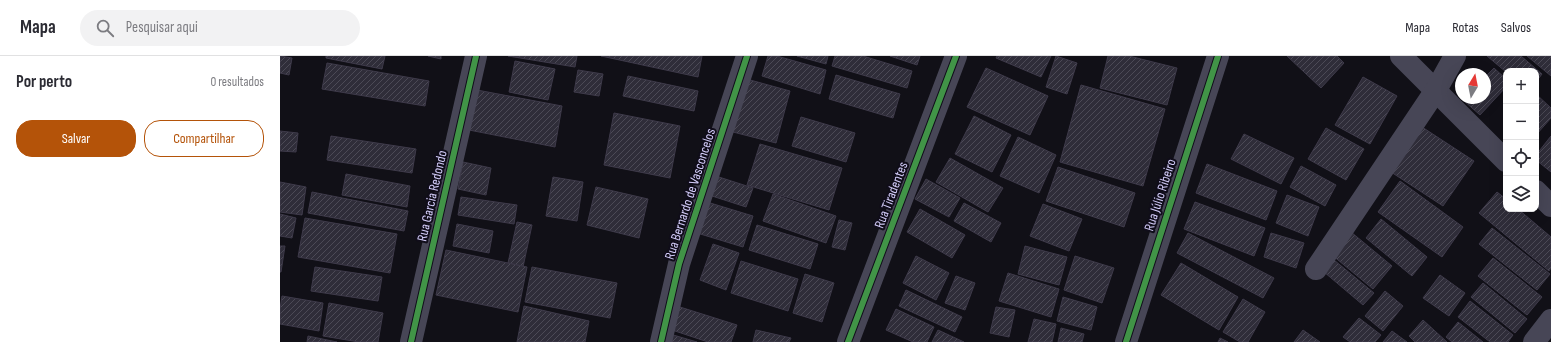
<!DOCTYPE html>
<html lang="pt">
<head>
<meta charset="utf-8">
<style>
	:root { --surface:#fff; --page:#f2f2f3; --text:#2b2b33; --muted:#7c7c81; --line:#e1e1e2; --accent:#b45309 }
	body { margin:0; font-family:"Sofia Sans Condensed",sans-serif; background:var(--page); color:var(--text) }
	.controls { position:absolute; right:12px; top:12px; display:grid; overflow:hidden; border-radius:8px; box-shadow:0 4px 16px #0002 }
	.controls button { width:36px; height:36px; display:grid; place-items:center; padding:0; border:0; border-bottom:1px solid var(--line); background:var(--surface); color:var(--text); font:20px sans-serif }
	.compass { position:absolute; left:1175px; top:12px; width:36px; height:36px; border-radius:50%; background:var(--surface); box-shadow:0 4px 16px #0002; rotate:10deg }
	.list { margin:0; padding:0; list-style:none }
	h2 { display:flex; justify-content:space-between; align-items:center; height:52px; margin:0; padding:0 16px; font-size:17px }
	h2 small { font-size:13px; font-weight:400; color:var(--muted) }
	.actions { display:flex; gap:8px; padding:12px 16px }
	.actions a { flex:1; padding:9px 0; border:1px solid var(--accent); border-radius:16px; text-align:center; font-size:14px; color:var(--accent) }
	.actions .main { background:var(--accent); color:#fff }
	.icon { flex:none; width:22px; height:22px; fill:none; stroke:currentColor; stroke-width:2; stroke-linecap:round; stroke-linejoin:round }
	.map { position:relative; flex:none; width:1271px; height:286px; overflow:hidden }
	header { display:flex; align-items:center; gap:24px; box-sizing:border-box; height:56px; padding:0 20px; background:var(--surface); border-bottom:1px solid var(--line) }
	header strong { font-size:19px }
	nav { display:flex; gap:22px; margin-inline-start:auto; font-size:14px }
	.search { width:280px; height:36px; background:var(--page); display:flex; align-items:center; gap:10px; box-sizing:border-box; padding:0 14px; border-radius:22px; color:var(--muted); font-size:15px }
	main { display:flex }
	aside { flex:1; background:var(--surface) }
	.map>svg:first-child { display:block }
</style>
</head>
<body>
<header>
<strong>Mapa</strong>
<div class="search"><svg class="icon" aria-label="search" viewBox="0 0 24 24"><circle cx="10" cy="10" r="6"/><path d="M15 15l6 6"/></svg>Pesquisar aqui</div>
<nav><a>Mapa</a><a>Rotas</a><a>Salvos</a></nav>
</header>
<main>
<aside>
<h2>Por perto<small>0 resultados</small></h2>
<ul class="list">
</ul>
<div class="actions"><a class="main">Salvar</a><a>Compartilhar</a></div>
</aside>
<div class="map">
<svg width="1271" height="286" viewBox="0 0 1271 286">
	<defs>
		<pattern id="building-hatch" width="6" height="6" patternUnits="userSpaceOnUse"><rect width="6" height="6" fill="#2f2d39"/><path d="M-1 1l2-2M0 6l6-6M5 7l2-2" fill="none" stroke="#4c4a56"/></pattern>
	</defs>
	<rect width="100%" height="100%" fill="#111017"/>
	<g fill="url(#building-hatch)" stroke="#3e3a4a">
		<polygon points="0,0 12,2 9,19 0,17"/>
		<polygon points="46,0 105,0 102,13 46,2"/>
		<polygon points="148,0 161,0 161,3"/>
		<polygon points="228,0 297,0 295,11"/>
		<polygon points="321,0 422,0 418,21"/>
		<polygon points="488,0 497,0 546,14 540,38 482,20"/>
		<polygon points="517,0 548,0 546,8"/>
		<polygon points="555,0 583,0 632,15 627,32 552,10"/>
		<polygon points="610,0 640,0 637,9"/>
		<polygon points="717,0 771,0 761,21 716,2"/>
		<polygon points="776,0 797,7 787,38 766,31"/>
		<polygon points="828,0 849,0 897,12 887,49 820,32"/>
		<polygon points="1007,0 1057,0 1064,7 1041,32"/>
		<polygon points="1207,0 1241,0 1262,18 1256,26 1256,15 1226,16"/>
		<polygon points="1247,0 1271,0 1271,20"/>
		<polygon points="235,5 275,13 268,44 229,36"/>
		<polygon points="47,7 149,25 145,50 42,33"/>
		<polygon points="706,12 768,40 750,79 687,51"/>
		<polygon points="1214,12 1226,23 1226,31 1200,59 1183,44 1185,42 1205,42 1205,21"/>
		<polygon points="298,14 323,18 319,40 294,36"/>
		<polygon points="556,19 620,38 613,62 549,43"/>
		<polygon points="348,20 418,35 414,55 343,40"/>
		<polygon points="1083,21 1117,40 1090,88 1055,69"/>
		<polygon points="463,22 510,35 496,87 449,75"/>
		<polygon points="801,29 885,53 863,130 780,106"/>
		<polygon points="197,34 282,50 275,91 189,74"/>
		<polygon points="1256,38 1271,52 1271,62 1256,79"/>
		<polygon points="334,57 400,70 390,122 324,109"/>
		<polygon points="694,60 731,79 712,116 675,98"/>
		<polygon points="521,61 575,77 566,106 512,90"/>
		<polygon points="1142,71 1194,105 1163,150 1111,116"/>
		<polygon points="1046,72 1084,93 1066,124 1028,103"/>
		<polygon points="0,75 18,77 16,96 0,95"/>
		<polygon points="964,78 1014,102 1001,128 951,103"/>
		<polygon points="51,80 136,93 132,117 47,104"/>
		<polygon points="1271,80 1271,116 1256,104 1256,99"/>
		<polygon points="738,81 776,99 759,137 720,120"/>
		<polygon points="480,88 562,112 549,154 467,129"/>
		<polygon points="670,102 723,132 708,156 656,126"/>
		<polygon points="183,106 211,112 206,139 178,133"/>
		<polygon points="927,108 997,135 986,164 916,137"/>
		<polygon points="1021,110 1056,129 1045,150 1010,131"/>
		<polygon points="778,111 855,137 844,171 766,145"/>
		<polygon points="66,118 130,130 127,151 62,139"/>
		<polygon points="273,121 303,126 297,165 266,160"/>
		<polygon points="439,121 473,132 466,151 432,140"/>
		<polygon points="646,123 680,142 669,161 635,143"/>
		<polygon points="1120,125 1183,171 1162,201 1098,156"/>
		<polygon points="0,126 26,131 22,159 0,156"/>
		<polygon points="316,131 368,143 359,182 307,169"/>
		<polygon points="32,136 128,155 124,175 28,157"/>
		<polygon points="1217,136 1226,143 1226,153 1238,153 1271,181 1271,212 1269,215 1199,157"/>
		<polygon points="493,138 556,160 546,187 483,165"/>
		<polygon points="1007,139 1039,151 1028,180 996,167"/>
		<polygon points="181,141 237,149 234,168 178,159"/>
		<polygon points="427,146 473,160 463,191 417,177"/>
		<polygon points="915,146 985,172 974,200 904,173"/>
		<polygon points="684,147 721,167 711,186 674,165"/>
		<polygon points="763,148 802,163 789,195 750,180"/>
		<polygon points="640,153 685,179 672,202 627,176"/>
		<polygon points="0,158 16,162 12,182 0,180"/>
		<polygon points="25,162 117,178 110,217 18,201"/>
		<polygon points="1101,163 1147,201 1132,220 1086,182"/>
		<polygon points="559,164 572,167 565,194 552,191"/>
		<polygon points="237,166 252,169 243,211 228,207"/>
		<polygon points="177,168 213,175 209,197 173,190"/>
		<polygon points="477,169 538,188 530,213 469,194"/>
		<polygon points="1212,172 1270,218 1257,234 1199,188"/>
		<polygon points="1071,176 1112,210 1093,233 1052,199"/>
		<polygon points="908,177 994,222 983,242 897,197"/>
		<polygon points="991,177 1024,187 1016,212 984,201"/>
		<polygon points="433,188 459,197 446,234 420,224"/>
		<polygon points="0,190 5,190 1,216 0,216"/>
		<polygon points="745,190 787,201 779,229 738,218"/>
		<polygon points="166,194 247,211 238,256 156,239"/>
		<polygon points="636,200 669,217 656,244 623,227"/>
		<polygon points="795,200 834,212 822,247 784,234"/>
		<polygon points="1213,202 1262,241 1247,259 1198,220"/>
		<polygon points="1054,204 1094,237 1083,249 1044,216"/>
		<polygon points="461,205 518,223 508,255 451,237"/>
		<polygon points="901,207 958,241 939,274 881,239"/>
		<polygon points="35,211 102,221 98,245 31,235"/>
		<polygon points="252,211 337,227 330,262 245,246"/>
		<polygon points="728,217 779,233 771,261 719,245"/>
		<polygon points="525,218 554,227 542,266 513,257"/>
		<polygon points="1160,219 1185,237 1169,260 1143,242"/>
		<polygon points="676,220 695,227 685,254 665,247"/>
		<polygon points="1203,227 1247,263 1235,277 1191,241"/>
		<polygon points="626,234 682,261 675,276 619,250"/>
		<polygon points="1105,235 1123,250 1103,275 1085,260"/>
		<polygon points="2,240 43,247 39,275 0,268 0,253"/>
		<polygon points="783,241 817,251 811,274 777,265"/>
		<polygon points="963,243 985,256 968,286 960,286 943,276"/>
		<polygon points="1190,245 1233,279 1228,286 1210,286 1178,261"/>
		<polygon points="49,247 103,257 98,286 79,286 43,280"/>
		<polygon points="244,250 309,265 305,286 237,286"/>
		<polygon points="400,251 457,269 451,286 428,286 392,274"/>
		<polygon points="716,251 735,254 729,281 710,277"/>
		<polygon points="616,253 654,271 647,286 633,286 606,274"/>
		<polygon points="1079,262 1101,279 1095,286 1070,286 1063,281"/>
		<polygon points="754,263 776,268 772,286 748,286"/>
		<polygon points="1143,264 1167,286 1135,286 1129,280"/>
		<polygon points="1178,266 1203,286 1172,286 1166,281"/>
		<polygon points="781,272 804,278 802,286 778,286"/>
		<polygon points="476,274 511,282 509,286 473,286"/>
		<polygon points="658,274 684,286 652,286"/>
		<polygon points="1023,274 1040,286 1014,286"/>
		<polygon points="1112,275 1127,286 1103,286"/>
		<polygon points="390,278 417,286 388,286"/>
		<polygon points="28,280 57,286 27,286"/>
		<polygon points="940,282 948,286 938,286"/>
	</g>
	<g fill="none" stroke-linecap="round" stroke-linejoin="round">
		<g stroke="#474656" stroke-width="22">
			<polyline points="1121,0 1226,105"/>
			<polyline points="1256,135 1271,150"/>
			<polyline points="1036,213 1156,34 1175,0"/>
			<polyline points="131,286 196,0"/>
			<polyline points="381,286 399,208 467,0"/>
			<polyline points="568,286 676,0"/>
			<polyline points="846,286 938,0"/>
			<polyline points="1254,286 1271,264"/>
		</g>
		<defs>
			<g id="cycleway">
				<polyline points="131,286 196,0"/>
				<polyline points="381,286 399,208 467,0"/>
				<polyline points="568,286 676,0"/>
				<polyline points="846,286 938,0"/>
			</g>
		</defs>
		<use href="#cycleway" stroke="#100d1a" stroke-width="8"/>
		<use href="#cycleway" stroke="#419447" stroke-width="6"/>
	</g>
	<g text-anchor="middle" dominant-baseline="central" stroke-width="4" stroke-linejoin="round" paint-order="stroke">
		<g font-size="14" fill="#d3ccf9" stroke="#100d1a">
			<text transform="translate(410 138) rotate(-72)">Rua Bernardo de Vasconcelos</text>
			<text transform="translate(611 139) rotate(-69)">Rua Tiradentes</text>
			<text transform="translate(880 139) rotate(-72)">Rua Júlio Ribeiro</text>
			<text transform="translate(152 140) rotate(-77)">Rua Garcia Redondo</text>
		</g>
	</g>
</svg>
<div class="controls">
<button>+</button>
<button>−</button>
<button><svg class="icon" aria-label="locate" viewBox="0 0 24 24"><circle cx="12" cy="12" r="6"/><path d="M12 2v4M12 18v4M2 12h4M18 12h4"/></svg></button>
<button><svg class="icon" aria-label="layers" viewBox="0 0 24 24"><path d="M12 4l9 5-9 5-9-5zM3 14l9 5 9-5"/></svg></button>
</div>
<svg class="compass" viewBox="-18 -18 36 36"><path d="M0-13l5 13h-10z" fill="#e53935"/><path d="M0 13l5-13h-10z" fill="#7c7c81"/></svg>
</div>
</main>
</body>
</html>
